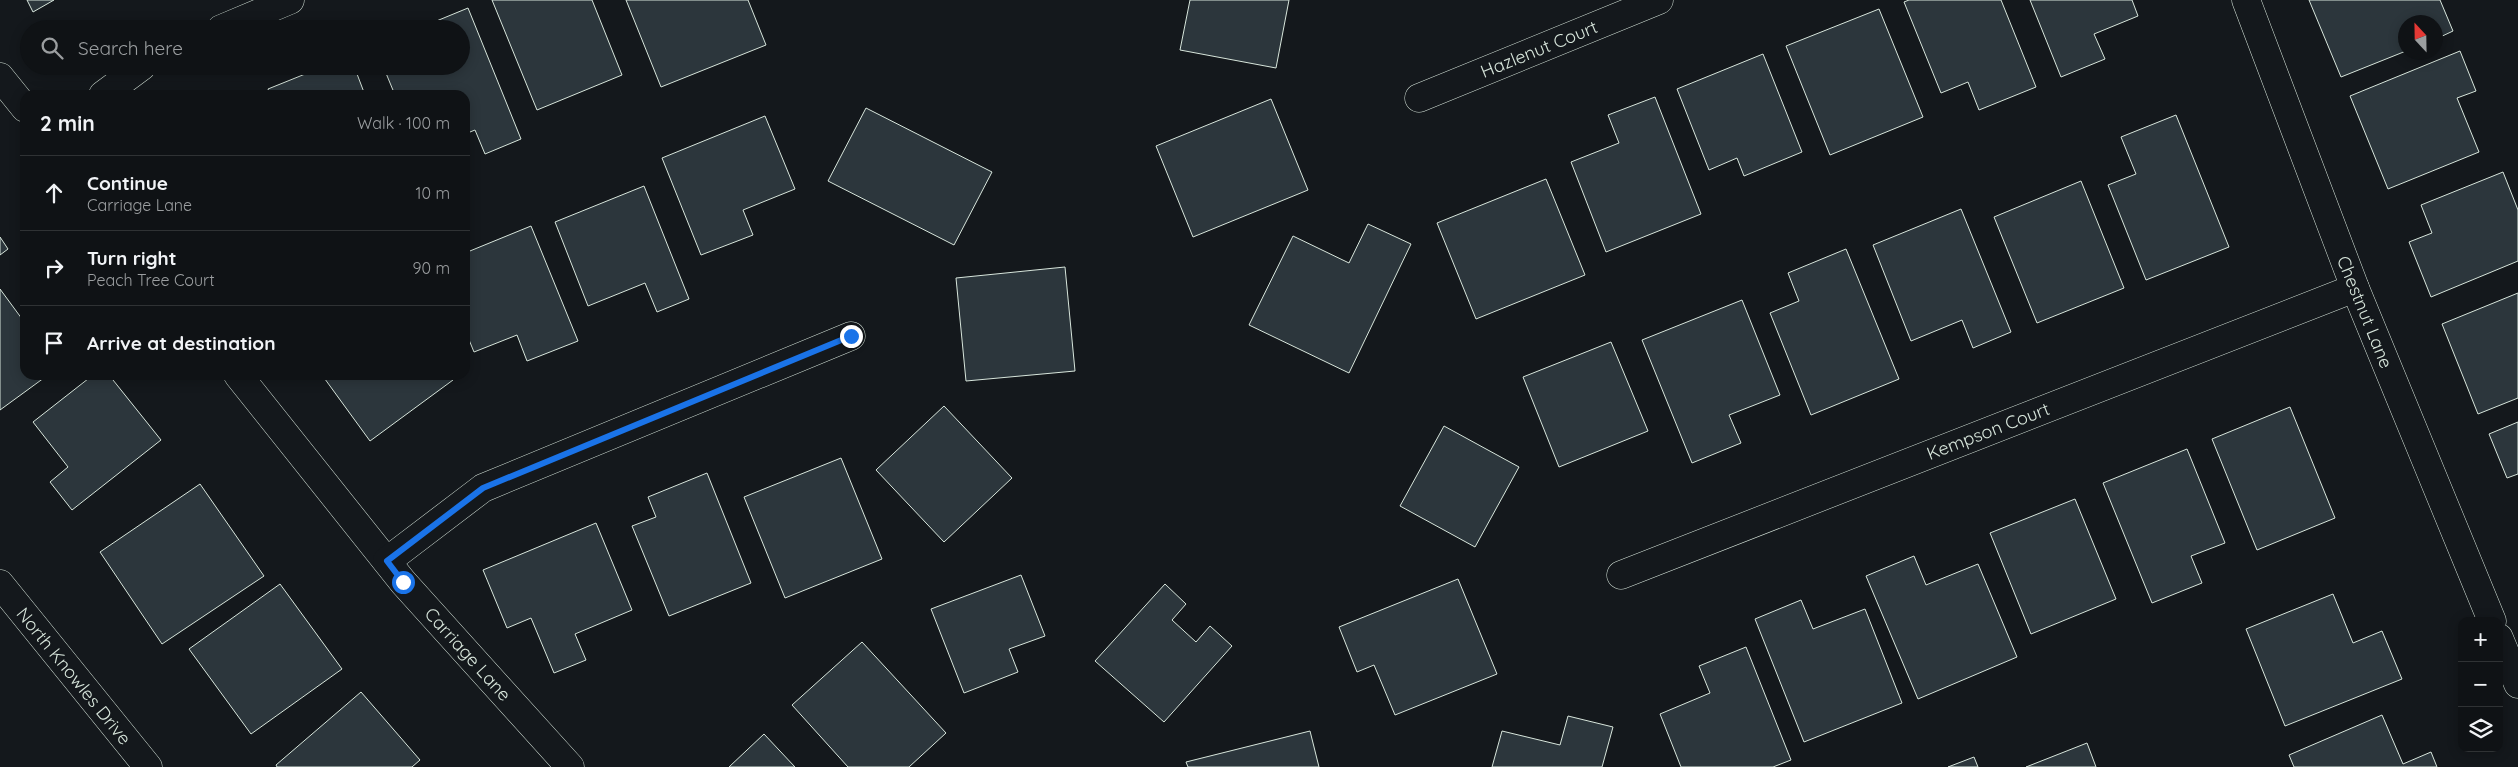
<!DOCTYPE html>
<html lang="en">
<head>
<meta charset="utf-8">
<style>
	:root { --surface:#0f1215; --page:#181b1e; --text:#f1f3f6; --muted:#9b9ea0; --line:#2f3234 }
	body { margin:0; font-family:Quicksand,sans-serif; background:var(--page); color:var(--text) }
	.controls { position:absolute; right:15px; bottom:15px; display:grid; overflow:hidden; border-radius:10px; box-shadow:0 2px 12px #0003 }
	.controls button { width:45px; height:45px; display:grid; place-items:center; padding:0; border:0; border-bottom:1px solid var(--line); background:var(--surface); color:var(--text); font:25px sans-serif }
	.compass { position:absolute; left:2398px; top:15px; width:45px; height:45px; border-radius:50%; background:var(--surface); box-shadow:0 2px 12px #0003; rotate:338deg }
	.stop { position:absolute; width:15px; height:15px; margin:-11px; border:4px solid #1a73e8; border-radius:50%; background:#fff }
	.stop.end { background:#1a73e8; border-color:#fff; box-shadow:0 1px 5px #0008 }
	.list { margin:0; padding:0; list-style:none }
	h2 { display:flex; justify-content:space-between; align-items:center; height:65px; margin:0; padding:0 20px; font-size:21px }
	h2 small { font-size:16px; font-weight:400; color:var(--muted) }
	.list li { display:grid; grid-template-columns:32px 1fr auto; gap:15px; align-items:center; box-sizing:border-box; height:75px; padding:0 20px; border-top:1px solid var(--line) }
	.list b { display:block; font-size:19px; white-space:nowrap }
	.list p { margin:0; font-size:16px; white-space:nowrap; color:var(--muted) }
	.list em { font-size:16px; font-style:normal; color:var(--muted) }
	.icon { flex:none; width:28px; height:28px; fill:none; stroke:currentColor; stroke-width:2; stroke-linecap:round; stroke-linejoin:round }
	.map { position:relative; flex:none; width:2518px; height:767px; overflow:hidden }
	.search { position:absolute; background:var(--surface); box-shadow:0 2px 12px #0003; left:20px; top:20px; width:450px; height:55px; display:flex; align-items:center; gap:12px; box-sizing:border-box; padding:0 18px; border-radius:28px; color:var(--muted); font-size:19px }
	.panel { position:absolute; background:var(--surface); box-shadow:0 2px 12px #0003; left:20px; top:90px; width:450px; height:290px; border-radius:15px }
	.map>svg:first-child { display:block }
</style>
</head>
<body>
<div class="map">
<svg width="2518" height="767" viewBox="0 0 2518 767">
	<rect width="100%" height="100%" fill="#14181c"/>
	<g fill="#2c363c" stroke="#d8e6dc">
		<polygon points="27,0 54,0 33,12"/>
		<polygon points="492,0 592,0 622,75 537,110"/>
		<polygon points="626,0 748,0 766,45 661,87"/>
		<polygon points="1190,0 1289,0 1276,68 1180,50"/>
		<polygon points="1909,0 2001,0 2036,87 1979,110 1968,82 1941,93 1904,2"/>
		<polygon points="2030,0 2132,0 2138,16 2094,34 2105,59 2061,77"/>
		<polygon points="2309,0 2440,0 2453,31 2436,39 2436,22 2406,22 2406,51 2341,77"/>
		<polygon points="468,8 521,139 485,154 475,130 465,134 465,95 395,95 383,66 461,66 461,29 417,29"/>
		<polygon points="1879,9 1923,117 1830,155 1786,46"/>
		<polygon points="2460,51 2476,91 2457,98 2479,152 2388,189 2350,96"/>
		<polygon points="1763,54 1802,152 1744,176 1737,158 1709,170 1677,89"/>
		<polygon points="325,66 354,66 365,95 270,95 268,89"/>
		<polygon points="1655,97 1701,214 1606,252 1571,162 1619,143 1608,115"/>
		<polygon points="1271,99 1308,190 1193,237 1156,146"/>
		<polygon points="866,108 992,172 954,245 828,181"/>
		<polygon points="2176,115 2229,247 2146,280 2108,185 2136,174 2121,137"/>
		<polygon points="765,116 795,189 743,210 753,235 701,255 662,158"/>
		<polygon points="2503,172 2518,210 2518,261 2431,297 2409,242 2432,233 2421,205"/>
		<polygon points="1546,179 1585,275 1476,319 1437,223"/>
		<polygon points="2081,181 2124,288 2037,323 1994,217"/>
		<polygon points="644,186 689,299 657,312 645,283 588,306 555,222"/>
		<polygon points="1961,209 2011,332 1973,348 1962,320 1911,341 1873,245"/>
		<polygon points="1368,224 1411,244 1349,373 1249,325 1293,236 1349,263"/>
		<polygon points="531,226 578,341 527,361 517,335 474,352 465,330 465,253"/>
		<polygon points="0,237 8,249 0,255"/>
		<polygon points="1846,249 1899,379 1811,415 1770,313 1799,301 1788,273"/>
		<polygon points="1065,267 1075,371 966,381 956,278"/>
		<polygon points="0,289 25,323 25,375 48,375 0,410"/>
		<polygon points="2518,293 2518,398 2478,414 2442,324"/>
		<polygon points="1742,300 1780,395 1729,415 1741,443 1692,463 1642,340"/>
		<polygon points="1611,342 1648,431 1559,467 1523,377"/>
		<polygon points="93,375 109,375 161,440 72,510 50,482 68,467 33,422"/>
		<polygon points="322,375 449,375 453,380 370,441"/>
		<polygon points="944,406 1012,478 944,542 876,470"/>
		<polygon points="2290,407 2335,518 2257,550 2212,439"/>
		<polygon points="2518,422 2518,474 2507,478 2489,434"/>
		<polygon points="1444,426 1519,467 1475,547 1400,506"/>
		<polygon points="2187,449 2225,543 2191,556 2202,583 2152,603 2103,483"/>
		<polygon points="841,458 882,559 785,598 744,497"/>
		<polygon points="707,473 751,583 669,616 632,526 656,517 648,497"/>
		<polygon points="200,484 264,576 162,644 100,552"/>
		<polygon points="2075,499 2116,599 2031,634 1990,533"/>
		<polygon points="596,523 632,610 575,634 586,660 554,673 531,618 507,628 483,570"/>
		<polygon points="1914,556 1926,585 1978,564 2017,657 1918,699 1866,576"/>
		<polygon points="1021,575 1045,636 1009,649 1018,672 964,693 931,609"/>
		<polygon points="1458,579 1497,674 1395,715 1374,665 1357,672 1339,627"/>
		<polygon points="280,584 342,669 251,734 189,649"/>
		<polygon points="1165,584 1186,604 1172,620 1196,642 1210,626 1232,646 1164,722 1095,661"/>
		<polygon points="2333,594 2353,643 2382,631 2402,679 2285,726 2246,629"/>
		<polygon points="1801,600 1813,629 1865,609 1902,703 1804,742 1755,619"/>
		<polygon points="862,642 946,733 909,767 848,767 792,705"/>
		<polygon points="1746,647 1791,760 1773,767 1681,767 1660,714 1710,693 1699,666"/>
		<polygon points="361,692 420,760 412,767 277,767 276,765"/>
		<polygon points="2382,715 2403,764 2431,752 2437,767 2294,767 2289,755"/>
		<polygon points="1568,716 1613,727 1602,767 1492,767 1502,731 1560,745"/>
		<polygon points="1310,731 1319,767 1188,767 1186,762"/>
		<polygon points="764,734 795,767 729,767"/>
		<polygon points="2087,743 2096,767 2026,767"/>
		<polygon points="1974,757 1978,767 1948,767"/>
	</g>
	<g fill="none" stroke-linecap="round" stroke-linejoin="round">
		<defs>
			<g id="street">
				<polyline points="2246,0 2355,288 2492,621"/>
				<polyline points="221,29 290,0"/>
				<polyline points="0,77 25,108"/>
				<polyline points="103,95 142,66"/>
				<polyline points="1419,98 1659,0"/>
				<polyline points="238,375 403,582 570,767"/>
				<polyline points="387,561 483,488 851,336"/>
				<polyline points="1621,575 2355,288"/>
				<polyline points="2499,638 2518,684"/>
			</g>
			<polyline id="secondary" points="0,584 148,767"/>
		</defs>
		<use href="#street" stroke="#d8e6dc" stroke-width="29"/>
		<use href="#secondary" stroke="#d8e6dc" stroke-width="29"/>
		<use href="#street" stroke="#14181c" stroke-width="28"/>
		<use href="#secondary" stroke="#14181c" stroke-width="28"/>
	</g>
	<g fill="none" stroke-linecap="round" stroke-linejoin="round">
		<polyline stroke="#1a73e8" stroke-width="6" points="403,582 387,561 483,488 851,336"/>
	</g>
	<g text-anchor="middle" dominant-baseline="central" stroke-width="4" stroke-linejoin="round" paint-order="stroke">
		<g font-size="18" fill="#d8e6dc" stroke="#14181c">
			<text transform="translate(1539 49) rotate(-22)">Hazlenut Court</text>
			<text transform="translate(2365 312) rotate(68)">Chestnut Lane</text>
			<text transform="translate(1988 431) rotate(-21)">Kempson Court</text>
			<text transform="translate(468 654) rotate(48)">Carriage Lane</text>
			<text transform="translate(74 676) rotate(51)">North Knowles Drive</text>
		</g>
	</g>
</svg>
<div class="controls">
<button>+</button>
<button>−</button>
<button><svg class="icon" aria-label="layers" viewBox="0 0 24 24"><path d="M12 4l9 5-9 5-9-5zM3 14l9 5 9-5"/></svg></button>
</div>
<svg class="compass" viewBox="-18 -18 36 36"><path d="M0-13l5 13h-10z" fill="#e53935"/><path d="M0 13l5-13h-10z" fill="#9b9ea0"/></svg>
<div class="stop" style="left:403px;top:582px"></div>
<div class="stop end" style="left:851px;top:336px"></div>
<div class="search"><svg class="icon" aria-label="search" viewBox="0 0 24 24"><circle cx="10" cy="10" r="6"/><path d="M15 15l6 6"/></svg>Search here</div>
<section class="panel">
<h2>2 min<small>Walk · 100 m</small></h2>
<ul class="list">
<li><svg class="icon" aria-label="ahead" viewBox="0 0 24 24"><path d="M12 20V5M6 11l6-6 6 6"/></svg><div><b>Continue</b><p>Carriage Lane</p></div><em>10 m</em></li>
<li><svg class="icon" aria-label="right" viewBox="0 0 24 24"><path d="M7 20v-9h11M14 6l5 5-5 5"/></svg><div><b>Turn right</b><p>Peach Tree Court</p></div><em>90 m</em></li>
<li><svg class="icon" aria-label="arrive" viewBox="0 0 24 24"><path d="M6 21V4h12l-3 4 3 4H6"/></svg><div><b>Arrive at destination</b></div></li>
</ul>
</section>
</div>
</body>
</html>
